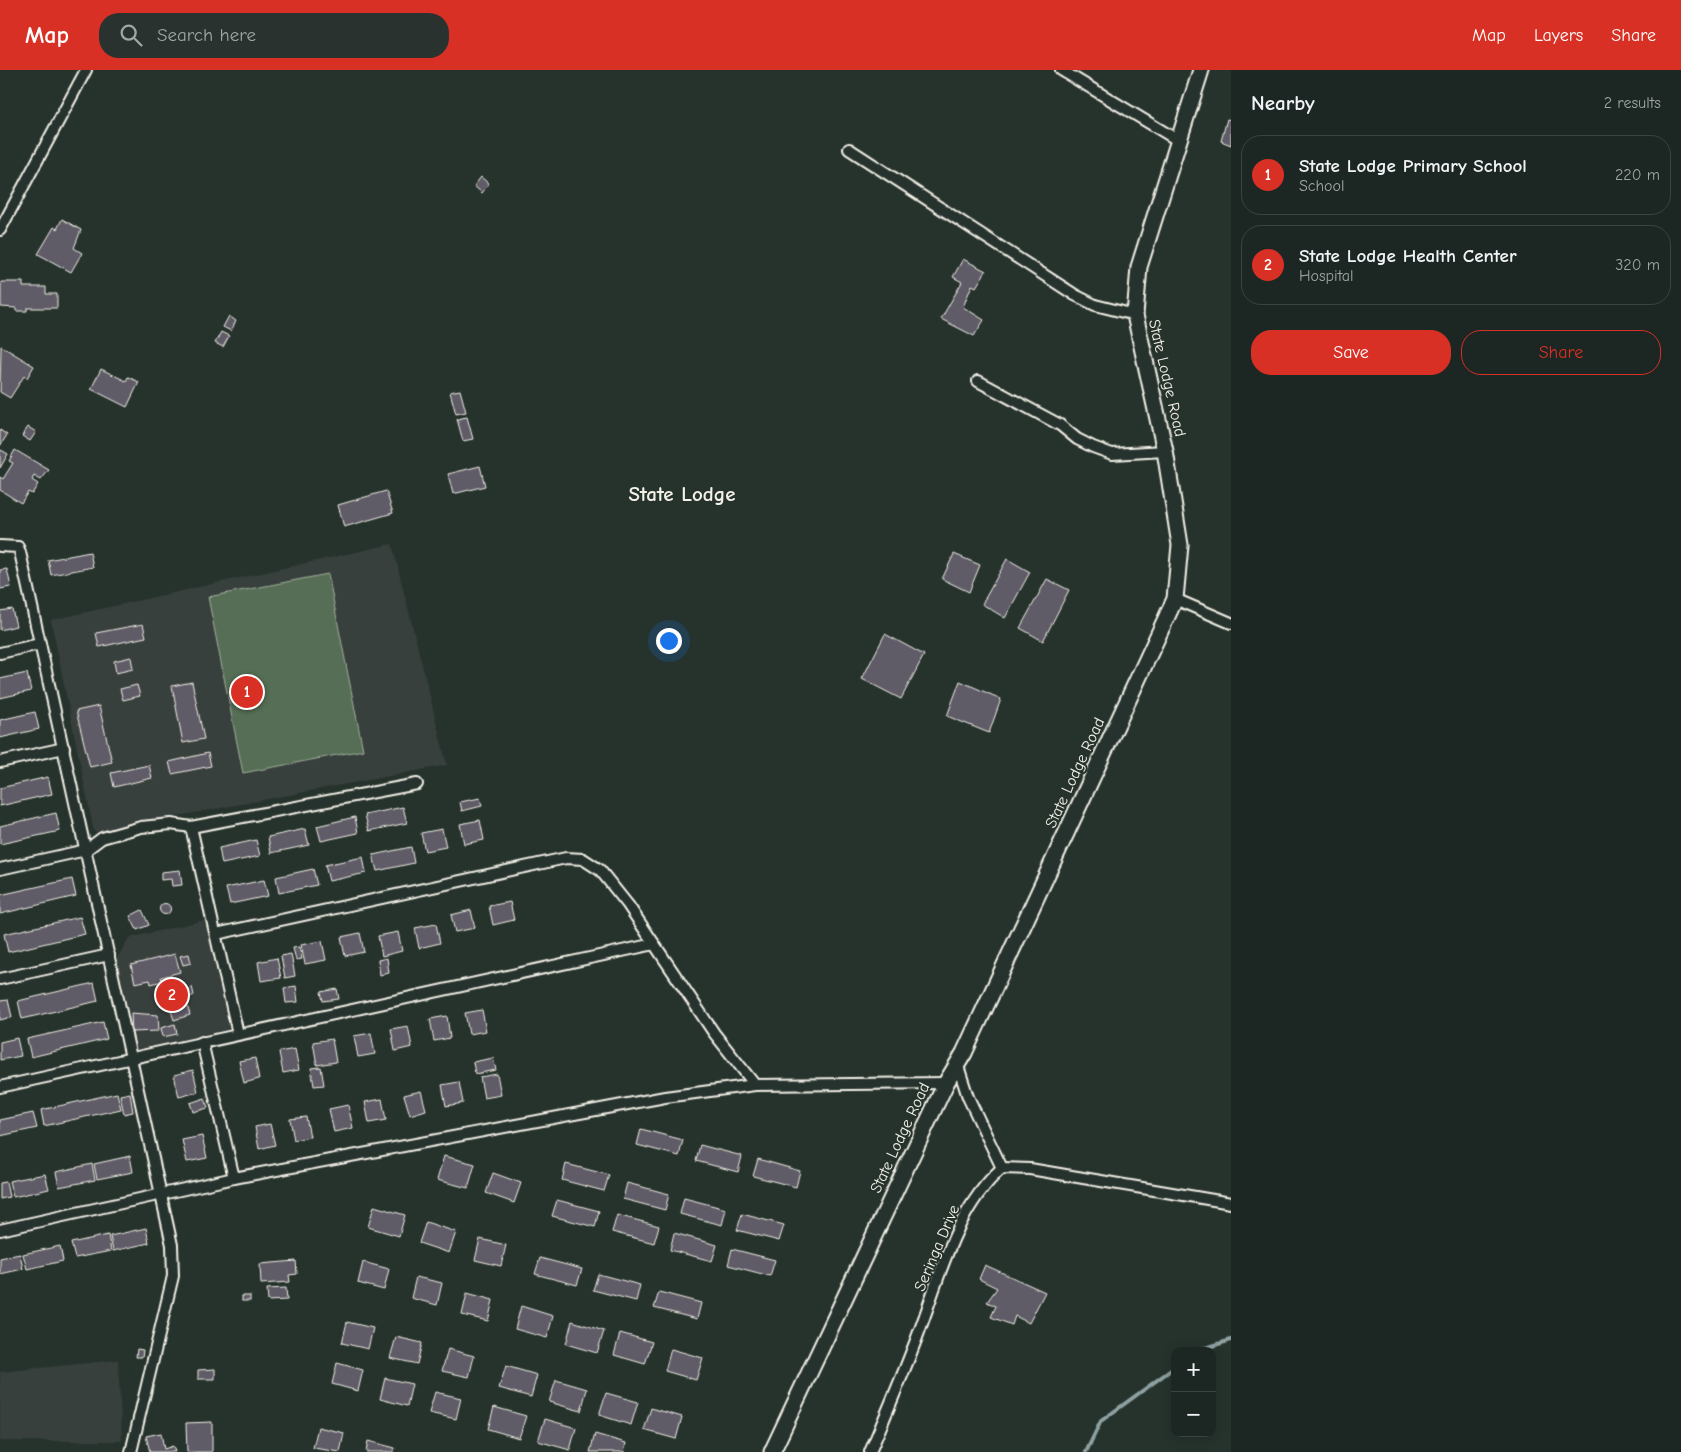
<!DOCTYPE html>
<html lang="en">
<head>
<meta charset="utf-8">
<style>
	:root { --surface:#1c2622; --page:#29322f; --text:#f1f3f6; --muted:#a0a5a5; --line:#3a4340; --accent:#d93025 }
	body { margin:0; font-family:"Comic Neue",sans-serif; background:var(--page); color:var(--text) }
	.controls { position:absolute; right:15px; bottom:15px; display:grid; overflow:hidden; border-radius:10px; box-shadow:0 2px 12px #0003 }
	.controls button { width:45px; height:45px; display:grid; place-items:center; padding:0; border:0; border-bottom:1px solid var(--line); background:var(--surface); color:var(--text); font:25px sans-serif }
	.you { position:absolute; left:668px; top:570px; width:18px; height:18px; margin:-12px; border:4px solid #fff; border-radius:50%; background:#1a73e8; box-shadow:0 0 0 8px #1a73e833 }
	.badge { display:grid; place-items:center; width:32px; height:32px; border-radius:50%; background:var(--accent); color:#fff; font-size:16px; font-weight:700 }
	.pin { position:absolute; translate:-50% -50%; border:2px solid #fff; box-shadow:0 1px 5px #0006 }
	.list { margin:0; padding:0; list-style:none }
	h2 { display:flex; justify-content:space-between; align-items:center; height:65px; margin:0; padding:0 20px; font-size:21px }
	h2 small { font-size:16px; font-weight:400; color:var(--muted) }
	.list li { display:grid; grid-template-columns:32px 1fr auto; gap:15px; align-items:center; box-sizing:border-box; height:80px; margin:0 10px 10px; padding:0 10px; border:1px solid var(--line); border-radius:20px }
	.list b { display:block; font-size:19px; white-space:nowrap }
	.list p { margin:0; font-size:16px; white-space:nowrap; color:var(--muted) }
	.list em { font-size:16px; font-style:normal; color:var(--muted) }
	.actions { display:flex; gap:10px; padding:15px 20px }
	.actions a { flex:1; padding:11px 0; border:1px solid var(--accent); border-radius:20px; text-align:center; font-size:18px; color:var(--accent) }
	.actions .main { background:var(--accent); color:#fff }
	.icon { flex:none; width:28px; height:28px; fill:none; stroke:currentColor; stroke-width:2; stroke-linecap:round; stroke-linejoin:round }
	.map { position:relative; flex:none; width:1231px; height:1382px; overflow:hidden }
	header { display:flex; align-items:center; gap:30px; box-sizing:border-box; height:70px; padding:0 25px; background:var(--accent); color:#fff }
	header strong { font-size:24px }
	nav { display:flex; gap:28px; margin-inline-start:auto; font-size:18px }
	.search { width:350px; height:45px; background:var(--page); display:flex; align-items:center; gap:12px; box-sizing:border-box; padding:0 18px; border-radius:20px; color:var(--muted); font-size:19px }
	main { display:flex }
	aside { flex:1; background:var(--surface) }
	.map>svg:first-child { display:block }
</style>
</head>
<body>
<header>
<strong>Map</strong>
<div class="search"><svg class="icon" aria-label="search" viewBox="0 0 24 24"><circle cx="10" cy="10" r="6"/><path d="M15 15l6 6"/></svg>Search here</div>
<nav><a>Map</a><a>Layers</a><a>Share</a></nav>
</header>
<main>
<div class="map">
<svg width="1231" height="1382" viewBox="0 0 1231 1382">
	<rect width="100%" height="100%" fill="#26332d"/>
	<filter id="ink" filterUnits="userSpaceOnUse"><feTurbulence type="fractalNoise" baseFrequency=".02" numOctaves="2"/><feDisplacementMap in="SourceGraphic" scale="10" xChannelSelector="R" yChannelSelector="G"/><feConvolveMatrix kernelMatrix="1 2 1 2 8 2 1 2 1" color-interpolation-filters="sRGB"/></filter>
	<g filter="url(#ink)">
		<g fill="#373f3e">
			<polygon points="392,474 447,695 94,762 51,550"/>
			<polygon points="205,850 229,959 135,980 116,890 129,868"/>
			<polygon points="118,1290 122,1371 0,1371 0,1302"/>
		</g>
		<polygon fill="#556e55" stroke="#a4b09e" points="328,504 363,680 243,703 208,527"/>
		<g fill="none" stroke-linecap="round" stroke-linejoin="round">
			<g stroke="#8fa2a2" stroke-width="4">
				<polyline points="1196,1281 1231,1270"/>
				<polyline points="1086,1382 1101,1351 1175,1297"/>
			</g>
		</g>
		<g fill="#5f5c67" stroke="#f4f1e8">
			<polygon points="1227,49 1231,50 1231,75 1221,71"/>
			<polygon points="481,107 489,114 482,123 474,116"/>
			<polygon points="62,149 81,160 74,178 82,183 71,202 38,184 54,157 57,159"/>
			<polygon points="963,189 986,201 976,217 972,215 963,237 984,250 974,266 941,249 962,212 953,207"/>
			<polygon points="1,212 23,212 23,217 46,217 46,224 57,224 57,238 27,238 27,241 16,241 16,238 1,237"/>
			<polygon points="229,246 236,251 231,261 223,257"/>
			<polygon points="221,262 229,266 223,277 215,273"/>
			<polygon points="1,276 34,296 27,308 24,306 10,328 0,322"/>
			<polygon points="101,299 126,311 128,307 139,312 127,337 91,319"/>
			<polygon points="460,320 466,342 456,344 450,322"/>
			<polygon points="467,347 473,369 463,371 457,349"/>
			<polygon points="28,357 36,362 30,371 22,366"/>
			<polygon points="0,360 7,365 0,376"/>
			<polygon points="1,380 8,384 0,398 0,381"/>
			<polygon points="15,380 49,400 41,410 34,406 32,410 38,414 32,424 28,422 21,433 0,420 0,407 3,409 13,393 9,391"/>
			<polygon points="480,396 485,416 453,424 448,404"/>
			<polygon points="386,421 393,443 344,457 338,435"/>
			<polygon points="90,482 93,497 51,505 48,490"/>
			<polygon points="954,484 980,495 969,522 942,509"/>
			<polygon points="1007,489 1030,502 1005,548 982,534"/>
			<polygon points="7,499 11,517 0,519 0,500"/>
			<polygon points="1047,509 1069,520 1043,571 1020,558"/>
			<polygon points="12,539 16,556 0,560 0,541"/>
			<polygon points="143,554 146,567 99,577 96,563"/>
			<polygon points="885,564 924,585 901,629 862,609"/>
			<polygon points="131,587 133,599 116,603 114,591"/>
			<polygon points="27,603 31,621 0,628 0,609"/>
			<polygon points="960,611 1001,629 989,663 947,646"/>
			<polygon points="192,612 204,669 183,673 172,616"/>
			<polygon points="137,615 140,626 123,630 120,619"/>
			<polygon points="99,636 112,692 90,697 76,641"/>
			<polygon points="35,642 39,659 0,668 0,650"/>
			<polygon points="208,683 211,696 172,704 169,692"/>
			<polygon points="149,695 152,708 114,717 111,703"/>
			<polygon points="48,707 52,724 0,736 0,718"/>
			<polygon points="480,728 482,736 462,741 460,732"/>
			<polygon points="403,737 407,753 369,761 365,745"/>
			<polygon points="56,743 60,761 0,774 0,756"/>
			<polygon points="355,747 358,763 321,771 317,756"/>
			<polygon points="480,750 484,770 464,774 460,754"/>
			<polygon points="305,759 309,775 271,783 268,767"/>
			<polygon points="442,759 446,777 425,781 421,763"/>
			<polygon points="256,770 260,786 222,794 219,778"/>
			<polygon points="411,777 414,793 377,801 373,785"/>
			<polygon points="363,787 366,803 329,811 325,795"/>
			<polygon points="313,799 317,815 279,823 276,807"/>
			<polygon points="180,800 182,815 172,816 171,809 161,810 161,802"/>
			<polygon points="72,809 76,826 0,844 0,825"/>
			<polygon points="264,810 268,826 230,834 226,818"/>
			<polygon points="510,832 514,850 493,855 489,836"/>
			<circle cx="165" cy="839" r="5.5"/>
			<polygon points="142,840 149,855 137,860 130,846"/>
			<polygon points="471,840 475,858 455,862 451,845"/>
			<polygon points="80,847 85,864 8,882 4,864"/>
			<polygon points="436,854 440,873 419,878 415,858"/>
			<polygon points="398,862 402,881 382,886 378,866"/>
			<polygon points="360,863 364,882 345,886 341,867"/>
			<polygon points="322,871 326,890 305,894 301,875"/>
			<polygon points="299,877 302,889 296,890 293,878"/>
			<polygon points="175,884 180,902 161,907 162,911 151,914 150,910 135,913 131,895"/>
			<polygon points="189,884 191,893 183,895 180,886"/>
			<polygon points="291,884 295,906 285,908 281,886"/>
			<polygon points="277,888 281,908 261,911 258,892"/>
			<polygon points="387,888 389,903 380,905 378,890"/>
			<polygon points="173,912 174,916 181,914 190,945 174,950 171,941 176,939 170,919 166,920 165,914"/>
			<polygon points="94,913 98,931 22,949 18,931"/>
			<polygon points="296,916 298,932 286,933 284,918"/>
			<polygon points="192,917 194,925 188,928 185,920"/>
			<polygon points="337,919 339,929 323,931 321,922"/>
			<polygon points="8,930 12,947 0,950 0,931"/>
			<polygon points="482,940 486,961 469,964 465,943"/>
			<polygon points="131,943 158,945 159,961 132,962"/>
			<polygon points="447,946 450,968 434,971 430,949"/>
			<polygon points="103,952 107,969 31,987 27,969"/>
			<polygon points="175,954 177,964 163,967 161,958"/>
			<polygon points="408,956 412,977 395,981 391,959"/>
			<polygon points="371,963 375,984 358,987 354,966"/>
			<polygon points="17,968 21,986 0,990 0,972"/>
			<polygon points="332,969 336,992 317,995 313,972"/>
			<polygon points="295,979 299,1000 283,1003 279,982"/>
			<polygon points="255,988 259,1009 244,1013 239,991"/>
			<polygon points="493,988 496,1000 475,1004 473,992"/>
			<polygon points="321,997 324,1015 314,1016 311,998"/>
			<polygon points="193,1000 198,1022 179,1027 174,1005"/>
			<polygon points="497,1004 501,1025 484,1028 480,1007"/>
			<polygon points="459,1012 463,1033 446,1036 442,1015"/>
			<polygon points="421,1021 426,1040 410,1045 404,1025"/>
			<polygon points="117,1023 121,1039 44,1056 41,1040"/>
			<polygon points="130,1023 133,1042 124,1044 120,1025"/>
			<polygon points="205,1028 208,1038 193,1042 190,1033"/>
			<polygon points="382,1029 386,1050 369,1053 365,1032"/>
			<polygon points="348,1035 353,1058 334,1062 329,1039"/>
			<polygon points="33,1043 37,1058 0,1066 0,1050"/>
			<polygon points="306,1047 310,1067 294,1070 290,1049"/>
			<polygon points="270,1054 275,1075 259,1079 255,1057"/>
			<polygon points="641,1059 683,1070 679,1086 637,1075"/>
			<polygon points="202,1066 207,1088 187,1092 182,1070"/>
			<polygon points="700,1075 742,1086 738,1102 696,1091"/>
			<polygon points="130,1086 133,1102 97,1109 94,1094"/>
			<polygon points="444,1086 475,1094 468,1118 437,1110"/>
			<polygon points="758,1089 800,1101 796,1117 753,1106"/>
			<polygon points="92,1094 95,1110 59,1117 56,1102"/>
			<polygon points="566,1094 609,1105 604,1121 562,1110"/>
			<polygon points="493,1103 521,1113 514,1133 486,1123"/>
			<polygon points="45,1104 49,1119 13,1127 9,1111"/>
			<polygon points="6,1112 9,1127 0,1129 0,1113"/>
			<polygon points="627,1113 669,1124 665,1140 623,1129"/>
			<polygon points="684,1128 726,1139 722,1155 680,1144"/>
			<polygon points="557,1130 599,1141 595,1157 552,1146"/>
			<polygon points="374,1136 405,1145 399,1166 368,1157"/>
			<polygon points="742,1144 784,1155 779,1171 737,1160"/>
			<polygon points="617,1145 659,1156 654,1173 612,1162"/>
			<polygon points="426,1152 456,1162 449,1183 419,1173"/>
			<polygon points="146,1158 149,1173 113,1181 110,1166"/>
			<polygon points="674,1163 717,1175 712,1191 670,1180"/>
			<polygon points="108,1165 111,1181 75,1188 71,1173"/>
			<polygon points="480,1169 506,1175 501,1196 475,1190"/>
			<polygon points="60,1176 63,1191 27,1199 23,1184"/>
			<polygon points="732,1179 775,1190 770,1206 728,1195"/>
			<polygon points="20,1184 23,1199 0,1204 0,1188"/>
			<polygon points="540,1188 582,1199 577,1215 535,1204"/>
			<polygon points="296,1191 297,1204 289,1205 290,1212 261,1214 260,1194"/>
			<polygon points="363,1192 389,1199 384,1220 358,1213"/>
			<polygon points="985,1195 1045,1222 1029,1253 1015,1246 1012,1255 991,1247 996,1236 987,1232 997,1218 979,1209"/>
			<polygon points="598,1204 640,1215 636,1231 593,1220"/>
			<polygon points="416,1207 442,1213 437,1235 411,1228"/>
			<polygon points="286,1218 287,1230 268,1231 267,1219"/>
			<polygon points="659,1222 701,1233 697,1249 654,1238"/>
			<polygon points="467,1223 493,1230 488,1251 462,1245"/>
			<rect x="242" y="1226" width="8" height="5"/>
			<polygon points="521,1236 553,1246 547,1268 515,1259"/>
			<polygon points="572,1251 604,1261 597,1283 566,1274"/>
			<polygon points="347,1252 373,1258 368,1279 342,1273"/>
			<polygon points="620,1263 652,1272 645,1294 614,1285"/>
			<polygon points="396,1267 422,1273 417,1294 390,1288"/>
			<polygon points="137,1279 143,1280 142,1287 136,1287"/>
			<polygon points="448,1279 474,1286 469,1307 442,1301"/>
			<polygon points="671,1279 703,1288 696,1310 665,1301"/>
			<polygon points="337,1293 363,1300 358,1321 332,1314"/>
			<polygon points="506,1296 537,1305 531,1327 499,1318"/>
			<polygon points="215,1299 215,1309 198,1309 198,1300"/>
			<polygon points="385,1308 412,1314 407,1336 380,1329"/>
			<polygon points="556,1310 587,1319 581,1341 549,1332"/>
			<polygon points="435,1322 461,1328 456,1349 429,1343"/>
			<polygon points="606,1323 638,1332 631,1355 599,1345"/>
			<polygon points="494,1337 526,1346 519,1368 488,1359"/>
			<polygon points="651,1338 682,1347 676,1369 644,1360"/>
			<polygon points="545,1349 576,1358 570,1380 538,1371"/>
			<polygon points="212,1352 212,1382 187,1382 186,1353"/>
			<polygon points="318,1357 344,1363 340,1382 313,1378"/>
			<polygon points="161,1363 164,1379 173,1376 175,1382 150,1382 146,1366"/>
			<polygon points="595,1364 626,1373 624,1382 590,1382"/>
			<polygon points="368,1371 395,1378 393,1382 366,1382"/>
		</g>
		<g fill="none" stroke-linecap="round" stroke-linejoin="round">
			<defs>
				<g id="street">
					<polyline points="1061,0 1179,71"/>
					<polyline points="849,79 1075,225 1095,235 1135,245"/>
					<polyline points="0,160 86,0"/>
					<polyline points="978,311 1060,355 1077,369 1093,377 1112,384 1165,381"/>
					<polyline points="0,476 18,477 20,482 172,1175 173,1206 131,1382"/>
					<polyline points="1175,529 1231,553"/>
					<polyline points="0,583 40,574"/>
					<polyline points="0,692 64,678"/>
					<polyline points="191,757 238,964"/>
					<polyline points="0,799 86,780 102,768 141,757 171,754 191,757 417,714"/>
					<polyline points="216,864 566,788 583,789 600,800 628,835 714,963 755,1015"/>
					<polyline points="0,909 109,885"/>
					<polyline points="202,972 234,1108"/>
					<polyline points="957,993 968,1027 1002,1098"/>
					<polyline points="0,1017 654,874"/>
					<polyline points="0,1160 234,1108 665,1027 755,1015 946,1013"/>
					<path d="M870,1382c17,-40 34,-79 49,-120 21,-56 36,-122 83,-164l28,1 201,34"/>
				</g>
				<polyline id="secondary" points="772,1382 946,1013 964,983 1175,529 1180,475 1165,381 1135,245 1139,197 1201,0"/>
			</defs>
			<use href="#street" stroke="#f4f1e8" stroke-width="14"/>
			<use href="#secondary" stroke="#f4f1e8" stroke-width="19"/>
			<use href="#street" stroke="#26332d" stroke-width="10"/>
			<use href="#secondary" stroke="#26332d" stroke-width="15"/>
		</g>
	</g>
	<g text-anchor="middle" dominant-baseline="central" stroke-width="4" stroke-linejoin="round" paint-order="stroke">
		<g font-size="16" fill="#f4f1e8" stroke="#26332d">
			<text transform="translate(1167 308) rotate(77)">State Lodge Road</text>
			<text transform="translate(1075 703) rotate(-65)">State Lodge Road</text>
			<text transform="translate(900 1068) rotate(-65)">State Lodge Road</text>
			<text transform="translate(937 1178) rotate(-67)">Seringa Drive</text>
		</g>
		<g font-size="21" font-weight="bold" fill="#f4f1e8" stroke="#26332d">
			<text x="682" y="424">State Lodge</text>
		</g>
	</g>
</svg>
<div class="controls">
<button>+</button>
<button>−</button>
</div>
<div class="you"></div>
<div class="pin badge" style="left:247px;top:622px">1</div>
<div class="pin badge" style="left:172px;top:925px">2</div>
</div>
<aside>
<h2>Nearby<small>2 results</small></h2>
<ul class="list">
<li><span class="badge">1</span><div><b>State Lodge Primary School</b><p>School</p></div><em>220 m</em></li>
<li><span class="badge">2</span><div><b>State Lodge Health Center</b><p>Hospital</p></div><em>320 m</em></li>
</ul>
<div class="actions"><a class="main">Save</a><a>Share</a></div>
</aside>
</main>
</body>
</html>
